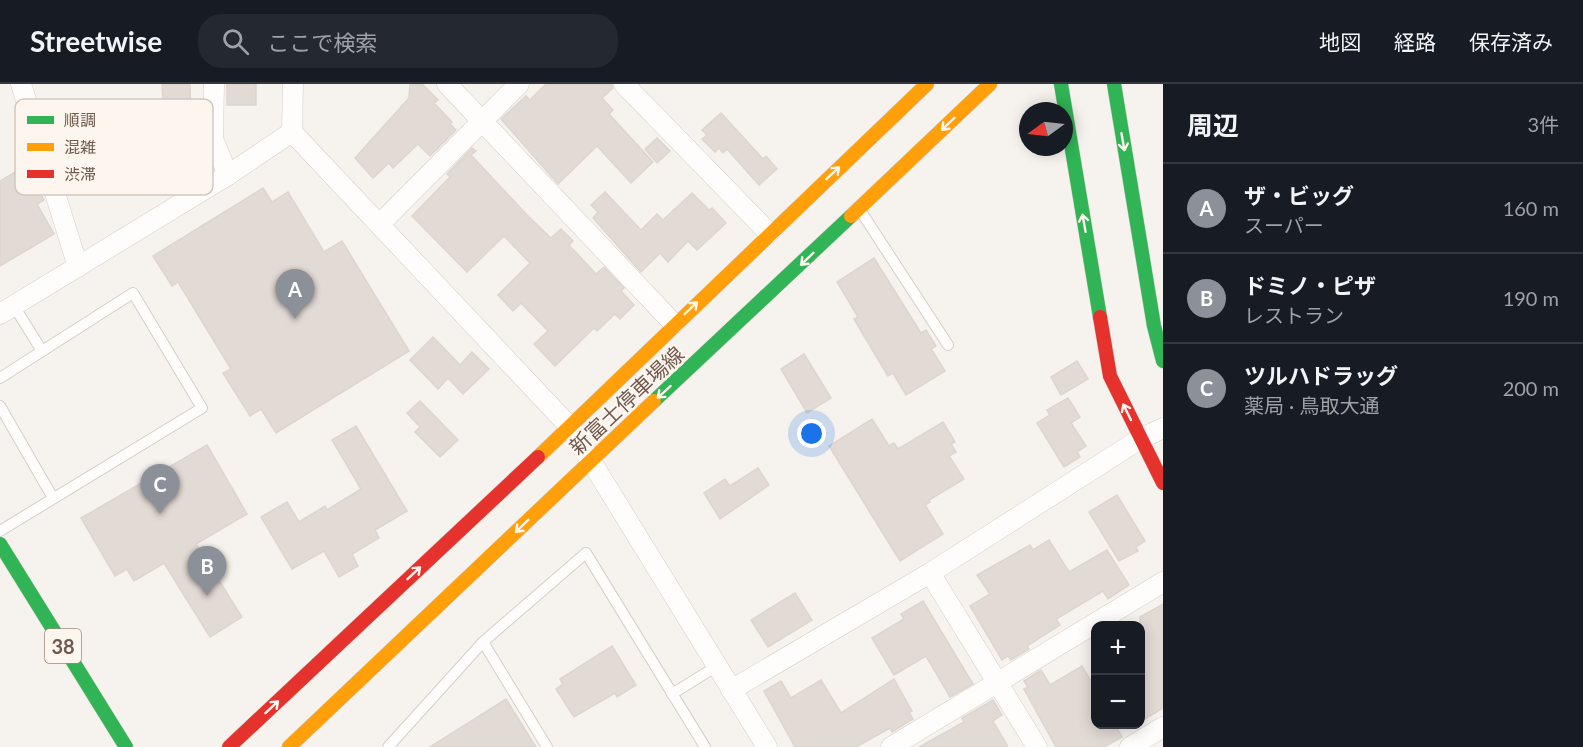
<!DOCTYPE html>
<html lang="ja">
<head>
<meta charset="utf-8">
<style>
	:root { --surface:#171b24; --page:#242831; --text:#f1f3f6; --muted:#9ea1a6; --line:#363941; --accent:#8c9099 }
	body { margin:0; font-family:Lato,"Noto Sans JP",sans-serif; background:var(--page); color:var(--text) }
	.controls { position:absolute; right:18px; bottom:18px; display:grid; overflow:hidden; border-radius:12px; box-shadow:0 3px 15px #0003 }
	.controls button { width:54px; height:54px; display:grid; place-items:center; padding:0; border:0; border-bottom:2px solid var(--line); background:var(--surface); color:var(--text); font:30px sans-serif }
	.compass { position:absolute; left:1019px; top:18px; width:54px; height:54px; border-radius:50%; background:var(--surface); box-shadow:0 3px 15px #0003; rotate:255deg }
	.you { position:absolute; left:812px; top:350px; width:21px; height:21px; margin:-15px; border:4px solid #fff; border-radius:50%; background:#1a73e8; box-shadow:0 0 0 9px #1a73e833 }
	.badge { display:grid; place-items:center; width:39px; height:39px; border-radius:50%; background:var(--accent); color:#fff; font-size:20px; font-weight:700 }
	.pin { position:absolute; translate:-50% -50px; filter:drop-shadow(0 2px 3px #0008) }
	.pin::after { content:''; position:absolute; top:32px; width:21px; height:18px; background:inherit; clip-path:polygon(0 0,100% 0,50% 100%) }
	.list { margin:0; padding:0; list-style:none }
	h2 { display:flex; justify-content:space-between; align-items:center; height:78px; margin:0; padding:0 24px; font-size:26px }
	h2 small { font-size:20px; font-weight:400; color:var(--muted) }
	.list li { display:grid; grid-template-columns:39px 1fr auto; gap:18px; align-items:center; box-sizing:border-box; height:90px; padding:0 24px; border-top:2px solid var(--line) }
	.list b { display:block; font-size:22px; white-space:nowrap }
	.list p { margin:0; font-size:20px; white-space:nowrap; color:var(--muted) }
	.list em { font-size:20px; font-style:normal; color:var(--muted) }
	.icon { flex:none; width:33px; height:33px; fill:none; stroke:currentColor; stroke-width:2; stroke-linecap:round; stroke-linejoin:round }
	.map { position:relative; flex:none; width:1163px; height:663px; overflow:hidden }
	header { display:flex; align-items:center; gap:36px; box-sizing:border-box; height:84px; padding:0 30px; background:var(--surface); border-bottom:2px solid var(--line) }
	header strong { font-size:28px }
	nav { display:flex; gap:33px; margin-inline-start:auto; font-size:21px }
	.search { width:420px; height:54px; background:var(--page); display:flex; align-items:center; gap:15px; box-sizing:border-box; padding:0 21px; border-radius:24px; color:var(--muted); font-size:22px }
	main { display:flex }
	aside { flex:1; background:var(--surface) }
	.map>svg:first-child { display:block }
</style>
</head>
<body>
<header>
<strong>Streetwise</strong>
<div class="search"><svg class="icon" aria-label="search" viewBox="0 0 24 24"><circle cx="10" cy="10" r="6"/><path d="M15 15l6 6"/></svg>ここで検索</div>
<nav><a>地図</a><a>経路</a><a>保存済み</a></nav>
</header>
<main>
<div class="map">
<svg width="1163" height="663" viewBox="0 0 1163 663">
	<rect width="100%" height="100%" fill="#f6f2ed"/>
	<g fill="#e2dad4" stroke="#ded5d0" stroke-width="1.5">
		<polygon points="162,0 190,0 191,56 165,56"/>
		<rect x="227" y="0" width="29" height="21"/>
		<polygon points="410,0 422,0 438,16 434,19 452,38 450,40 456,46 430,72 418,60 393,84 389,79 373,94 355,74 409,14"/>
		<polygon points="546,0 612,0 613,4 602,14 613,26 609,30 653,78 631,99 597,62 558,100 501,35 526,12 530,16"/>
		<polygon points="721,29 763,75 766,72 777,85 759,101 727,65 723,69 719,64 715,68 702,55 707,51 702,46"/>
		<polygon points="657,54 670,67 657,79 645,65"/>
		<polygon points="472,64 476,67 471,71 527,131 551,154 561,145 573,157 569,161 596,190 604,183 624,204 621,207 634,221 620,235 615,230 597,247 594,244 555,282 534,260 548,247 521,219 513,227 498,211 530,179 504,152 467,188 412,132 450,93 447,90"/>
		<polygon points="25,82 44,116 37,120 54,150 0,182 0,97"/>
		<polygon points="263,104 272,118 288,108 324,168 342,157 409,267 276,349 261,325 250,332 223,289 231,285 178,198 172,202 153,172"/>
		<polygon points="605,108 641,146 657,130 663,136 692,109 709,126 712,124 726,139 697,166 688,157 668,178 660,169 641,188 593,134 598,128 591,121"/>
		<polygon points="874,174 921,249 926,246 936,262 931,265 945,287 906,311 893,289 888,292 876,272 854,235 858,233 837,198"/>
		<polygon points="433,253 460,281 472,268 489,285 463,310 448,294 438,305 410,276"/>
		<polygon points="804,270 831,314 807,329 781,285"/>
		<polygon points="1077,277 1088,295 1061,311 1051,293"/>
		<polygon points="1068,314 1080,333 1071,339 1086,362 1077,368 1080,373 1064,383 1037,339 1050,331 1047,326"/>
		<polygon points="420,317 458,356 440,373 415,348 420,343 407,329"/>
		<polygon points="872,335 889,362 894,359 898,365 943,338 955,358 951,360 956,368 949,372 964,395 929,416 930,418 925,421 943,450 900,477 829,362"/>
		<polygon points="356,342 407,427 375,446 379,454 352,470 358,482 339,493 324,467 292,485 261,433 287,418 299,438 325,422 327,426 361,405 332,356"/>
		<polygon points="207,361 247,430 196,460 242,533 210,553 164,479 134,497 127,485 115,492 81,434"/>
		<polygon points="758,384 769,401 720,435 704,409 725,395 730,402"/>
		<polygon points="1117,411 1145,457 1136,463 1138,467 1119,477 1089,428"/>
		<polygon points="1049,456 1069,488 1107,466 1129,501 1108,515 1103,507 1056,535 1060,541 1027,562 1029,565 1011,576 1008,572 1002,576 970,522 990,510 977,491 1030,461 1033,466"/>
		<polygon points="795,509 812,536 768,563 751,536"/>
		<polygon points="923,517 973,600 950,613 926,572 894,591 872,554 904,535 901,530"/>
		<polygon points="1163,520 1163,624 1140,638 1140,533"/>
		<polygon points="612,562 636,601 617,613 615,609 574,633 556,605 563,600 560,595"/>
		<polygon points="1082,582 1095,604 1095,640 1115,640 1122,653 1104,663 1056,663 1024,605 1028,603 1024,597 1041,586 1050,601"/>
		<polygon points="894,595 912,627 909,628 913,635 892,648 890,644 856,663 795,663 764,607 781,597 791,614 821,596 841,629"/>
		<polygon points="506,615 536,663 430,663"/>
		<polygon points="993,616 1002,631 993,637 1008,663 919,663 964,638 962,634"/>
	</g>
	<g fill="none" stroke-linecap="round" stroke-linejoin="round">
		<defs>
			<g id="lane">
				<polyline points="860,126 948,261"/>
				<polyline points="14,222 42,267"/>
				<polyline points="0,294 133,209 202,324 0,447"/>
				<polyline points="0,322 53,414"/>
				<polyline points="483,558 586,469 705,663"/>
				<polyline points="672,610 717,582"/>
				<polyline points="388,663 483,558 547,663"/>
			</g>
			<g id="street">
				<polyline points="21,0 78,183"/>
				<polyline points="214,0 213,55 228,91"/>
				<polyline points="293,0 292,48 570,343 767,663"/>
				<polyline points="447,0 674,240"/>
				<polyline points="624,0 769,149"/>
				<polyline points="380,140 519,0"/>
				<polyline points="0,230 228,91 292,48"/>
				<polyline points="930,489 1037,663"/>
				<polyline points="731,606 930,489 1140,355 1163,344"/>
				<polyline points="891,663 1163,498"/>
				<polyline points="1130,663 1163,643"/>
			</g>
			<g id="fast">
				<polyline points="1061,0 1100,233"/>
				<polyline points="1114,0 1154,242 1163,277"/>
				<polyline points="654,317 851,132"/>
				<polyline points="0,460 126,663"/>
			</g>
			<g id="slow">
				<polyline points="851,132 990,0"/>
				<polyline points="538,373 927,0"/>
				<polyline points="289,663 654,317"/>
			</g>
			<g id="jam">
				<polyline points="1100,233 1110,292 1163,399"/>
				<polyline points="229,663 538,373"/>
			</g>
		</defs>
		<use href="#lane" stroke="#d5cfcb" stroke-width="12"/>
		<use href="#street" stroke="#d5cfcb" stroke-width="21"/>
		<use href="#fast" stroke="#d5ceca" stroke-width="15"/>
		<use href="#slow" stroke="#d5ceca" stroke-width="15"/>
		<use href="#jam" stroke="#d5ceca" stroke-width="15"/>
		<use href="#lane" stroke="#fefdfc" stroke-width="10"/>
		<use href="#street" stroke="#fefdfc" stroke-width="20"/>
		<use href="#fast" stroke="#30b455" stroke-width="14"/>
		<use href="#slow" stroke="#ff9f0a" stroke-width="14"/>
		<use href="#jam" stroke="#e5322d" stroke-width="14"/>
	</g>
	<defs><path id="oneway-shaft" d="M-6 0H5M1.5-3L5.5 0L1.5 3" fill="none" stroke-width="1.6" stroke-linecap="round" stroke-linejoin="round" transform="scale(1.5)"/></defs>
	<g stroke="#fdf6ef">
		<use href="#oneway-shaft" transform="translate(948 40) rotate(136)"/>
		<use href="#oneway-shaft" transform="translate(1123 58) rotate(80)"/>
		<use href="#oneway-shaft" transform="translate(833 89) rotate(-43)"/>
		<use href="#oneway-shaft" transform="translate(1084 139) rotate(-100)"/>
		<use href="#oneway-shaft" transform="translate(807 175) rotate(136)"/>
		<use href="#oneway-shaft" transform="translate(691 224) rotate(-44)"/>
		<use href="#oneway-shaft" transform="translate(664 308) rotate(138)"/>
		<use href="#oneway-shaft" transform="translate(1127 328) rotate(-116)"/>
		<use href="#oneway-shaft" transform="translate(522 442) rotate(136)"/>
		<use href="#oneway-shaft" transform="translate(414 489) rotate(-43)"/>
		<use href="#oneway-shaft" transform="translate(272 623) rotate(-43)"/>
	</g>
	<g text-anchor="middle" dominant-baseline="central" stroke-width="5" stroke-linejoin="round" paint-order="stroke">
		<rect fill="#fdf6ef" stroke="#9b887f" stroke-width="1.5" x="45" y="545" width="36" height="34" rx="4.5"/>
		<g font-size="20" font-weight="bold" fill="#71594f">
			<text x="63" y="562">38</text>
		</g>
		<g font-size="21" fill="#71594f" stroke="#fdf6ef">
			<text transform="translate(626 316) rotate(-43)">新富士停車場線</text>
		</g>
	</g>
	<rect x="15" y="15" width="198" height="96" rx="9" fill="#fdf6ef" stroke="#d3c7bf" stroke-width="1.5"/>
	<rect x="27" y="32" width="27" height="8" fill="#30b455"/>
	<rect x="27" y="59" width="27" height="8" fill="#ff9f0a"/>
	<rect x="27" y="86" width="27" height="8" fill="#e5322d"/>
	<g font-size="16" fill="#71594f">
		<text x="64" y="42">順調</text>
		<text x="64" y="69">混雑</text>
		<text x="64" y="96">渋滞</text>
	</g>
</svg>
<div class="controls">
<button>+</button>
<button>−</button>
</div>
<svg class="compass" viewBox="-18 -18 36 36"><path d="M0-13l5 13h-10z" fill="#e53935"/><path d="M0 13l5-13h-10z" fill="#9ea1a6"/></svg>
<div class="you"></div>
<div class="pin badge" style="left:295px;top:235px">A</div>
<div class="pin badge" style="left:207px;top:512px">B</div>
<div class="pin badge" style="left:160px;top:430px">C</div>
</div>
<aside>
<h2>周辺<small>3件</small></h2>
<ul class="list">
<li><span class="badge">A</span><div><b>ザ・ビッグ</b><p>スーパー</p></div><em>160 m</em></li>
<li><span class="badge">B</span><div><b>ドミノ・ピザ</b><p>レストラン</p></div><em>190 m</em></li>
<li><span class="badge">C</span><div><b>ツルハドラッグ</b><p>薬局 · 鳥取大通</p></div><em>200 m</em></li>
</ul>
</aside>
</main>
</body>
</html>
